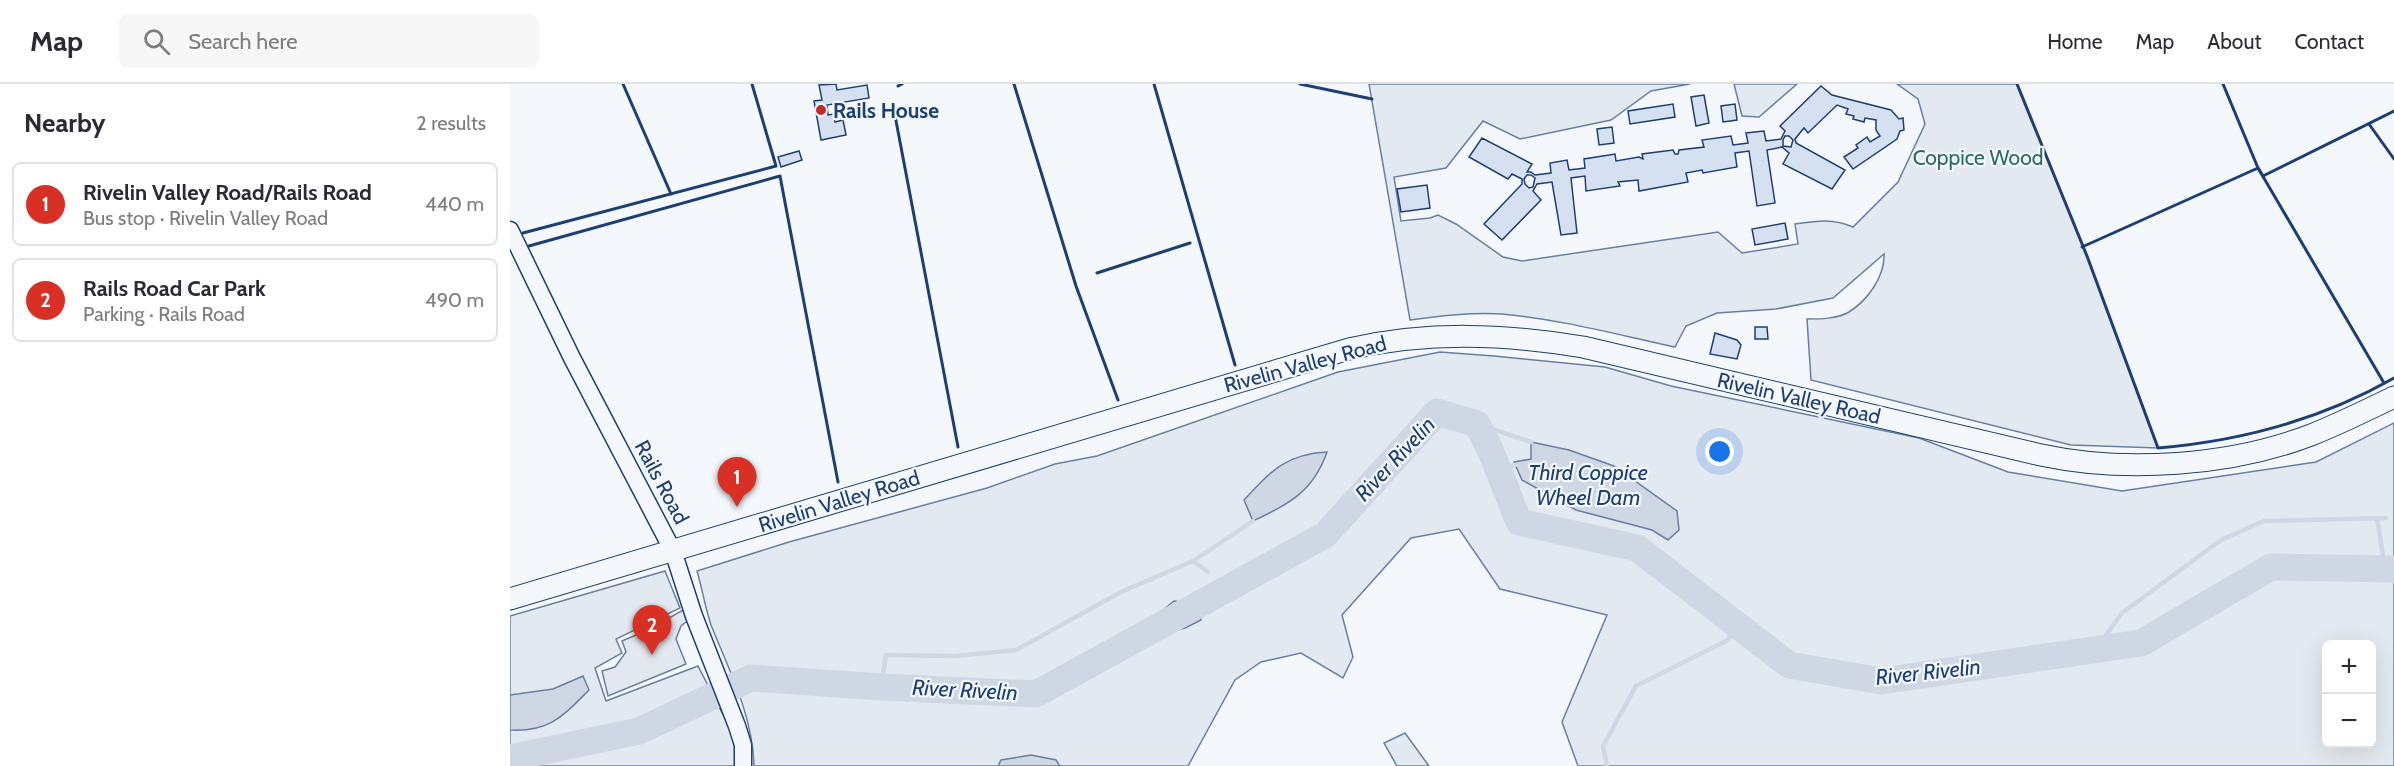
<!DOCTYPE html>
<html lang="en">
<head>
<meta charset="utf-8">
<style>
	:root { --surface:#fff; --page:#f7f7f7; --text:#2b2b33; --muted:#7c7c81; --line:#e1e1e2; --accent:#d93025 }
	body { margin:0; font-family:Cabin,sans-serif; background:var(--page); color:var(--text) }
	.controls { position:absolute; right:18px; bottom:18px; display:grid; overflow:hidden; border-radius:9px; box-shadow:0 6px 24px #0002 }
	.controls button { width:54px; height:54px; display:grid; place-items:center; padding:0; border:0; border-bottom:2px solid var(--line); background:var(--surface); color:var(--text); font:30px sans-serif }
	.you { position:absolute; left:1210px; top:368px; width:21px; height:21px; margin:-15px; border:4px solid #fff; border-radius:50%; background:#1a73e8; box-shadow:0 0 0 9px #1a73e833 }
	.badge { display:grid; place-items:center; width:39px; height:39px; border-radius:50%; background:var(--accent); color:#fff; font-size:20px; font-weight:700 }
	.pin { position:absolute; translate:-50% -50px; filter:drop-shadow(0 2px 3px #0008) }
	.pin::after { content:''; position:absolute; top:32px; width:21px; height:18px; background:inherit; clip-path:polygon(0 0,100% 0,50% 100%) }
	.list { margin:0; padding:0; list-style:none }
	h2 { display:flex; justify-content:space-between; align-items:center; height:78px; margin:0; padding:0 24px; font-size:26px }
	h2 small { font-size:20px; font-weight:400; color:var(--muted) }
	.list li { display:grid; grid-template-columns:39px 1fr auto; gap:18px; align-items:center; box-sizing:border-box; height:84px; margin:0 12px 12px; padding:0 12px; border:2px solid var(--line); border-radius:9px }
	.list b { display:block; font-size:22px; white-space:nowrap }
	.list p { margin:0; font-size:20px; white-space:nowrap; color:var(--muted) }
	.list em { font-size:20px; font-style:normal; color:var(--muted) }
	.icon { flex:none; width:33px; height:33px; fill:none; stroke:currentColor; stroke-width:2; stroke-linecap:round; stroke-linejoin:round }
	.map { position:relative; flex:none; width:1884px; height:682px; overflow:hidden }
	header { display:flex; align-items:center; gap:36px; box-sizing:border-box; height:84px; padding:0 30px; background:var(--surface); border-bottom:2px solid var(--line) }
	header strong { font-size:28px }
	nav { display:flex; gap:33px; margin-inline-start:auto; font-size:21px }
	.search { width:420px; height:54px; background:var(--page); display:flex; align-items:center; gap:15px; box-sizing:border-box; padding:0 21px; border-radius:9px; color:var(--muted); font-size:22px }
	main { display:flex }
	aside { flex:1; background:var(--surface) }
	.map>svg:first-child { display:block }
</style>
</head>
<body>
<header>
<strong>Map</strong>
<div class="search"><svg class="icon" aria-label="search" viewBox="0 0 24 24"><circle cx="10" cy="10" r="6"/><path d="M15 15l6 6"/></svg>Search here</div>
<nav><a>Home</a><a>Map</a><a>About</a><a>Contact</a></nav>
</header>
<main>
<aside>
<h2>Nearby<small>2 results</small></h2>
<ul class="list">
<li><span class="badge">1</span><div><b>Rivelin Valley Road/Rails Road</b><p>Bus stop · Rivelin Valley Road</p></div><em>440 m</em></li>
<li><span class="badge">2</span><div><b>Rails Road Car Park</b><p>Parking · Rails Road</p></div><em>490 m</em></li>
</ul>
</aside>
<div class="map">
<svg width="1884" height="682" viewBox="0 0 1884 682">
	<rect width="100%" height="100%" fill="#f4f7fb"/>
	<g fill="#e3e9f0" stroke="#687fa3" stroke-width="1.5" fill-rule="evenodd">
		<path d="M859,0h321l-39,7 -40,29 -91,19 -37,-18 -37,47 -52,9 7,44 29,-3 8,-3 18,9 47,33 19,4 196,-29 24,21 56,-9 -3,-20c21,-3 37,-6 58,3l45,-45 27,-58 -7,-25 -21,-15h120l70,172 71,192 -87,-3 -260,-65 -4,-61c13,0 30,0 42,-7 19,-12 36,-36 35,-58l-51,44 -57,11 -59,4 -31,13 -11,21c-57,-12 -115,-28 -173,-33 -30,-2 -62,2 -92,6z"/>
		<polygon points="1224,0 1287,0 1249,33 1232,32"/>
		<path d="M930,268l54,4 111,11 66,19 248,52 89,34 114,19 194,-29 78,-39v343h-816l-16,-44 45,-107 -107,-26 -41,-60 -48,9 -69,77 11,42 -10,21 -42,-25 -40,9 -26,18 -47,86h-434c-1,-50 -25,-96 -43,-141 -6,-18 -9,-37 -14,-54l92,-29 198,-54 68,-24 42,-8 241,-84zM1816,560h46v100h-46z"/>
		<polygon points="155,487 170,524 106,555 112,569 85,584 96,617 188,582 227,658 227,682 0,682 0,532"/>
		<polygon points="895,649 919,682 887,682 874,659"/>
	</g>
	<polygon fill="#e3e8f0" stroke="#687fa3" stroke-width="1.5" points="180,522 184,532 171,542 166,555 176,580 98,612 92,587 105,583 116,568 112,557 138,546"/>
	<g fill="#cfd7e4" stroke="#687fa3" stroke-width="1.5">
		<polygon points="1021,358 1059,366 1104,382 1167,427 1169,446 1158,456 1142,446 1066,426 1012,396 1004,378 1021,375"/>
		<path d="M817,368c-14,40 -37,51 -74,69l-9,-21c27,-29 42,-46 83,-48z"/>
		<polygon points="664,517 688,521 691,536 675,544 660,548 647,531"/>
		<path d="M73,592l6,14c-26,26 -39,42 -79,40v-35l43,-6z"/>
		<polygon points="521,671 546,676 550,682 488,682 491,676"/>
	</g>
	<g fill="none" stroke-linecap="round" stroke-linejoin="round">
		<g stroke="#cfd7e4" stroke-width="4.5">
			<polyline points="967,340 1021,358"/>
			<polyline points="986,385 1005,381"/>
			<polyline points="1867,434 1875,485"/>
			<polyline points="683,477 743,437"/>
			<polyline points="1585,566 1612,529 1711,456 1754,437 1876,434"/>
			<polyline points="371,603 376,571 445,572 506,566 611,508 683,477 698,488"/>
			<polyline points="1097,682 1093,662 1126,602 1218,556 1224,540"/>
		</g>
		<path stroke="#cfd7e4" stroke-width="27" d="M0,674l129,-27 112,-53 130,9 155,7 289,-159 112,-123 40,12c18,31 28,65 42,98l118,26 152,117 92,16 260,-38 130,-76 123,2"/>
	</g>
	<g fill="#d5e0f0" stroke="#1d3f73" stroke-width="1.5" fill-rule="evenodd">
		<polygon points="326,0 327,6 357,1 359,14 317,21 318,31 324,30 325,38 333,36 336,51 311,56 304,17 312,16 309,1"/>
		<path d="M1311,2l11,9 59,15 8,9 4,-1 1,12 -4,1 -3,8 -44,30 -9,-12 14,-9 -2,-3 11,-8 3,5 10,-6 -4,-6v-10l-11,-2 -1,4 -11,-3 1,-3 -8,-2 2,-5 -11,-4 -29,28 -4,-5 -9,11 1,4 49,27 -13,19 -49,-25 6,-11 -7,-6 -15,3 8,53 -18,3 -8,-55 -14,2 2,14 -34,6 -1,-3 -16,3 2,9 -49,9 -1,-11 -20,2 2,4 -34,5 -1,-15 -14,2 6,55 -16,2 -9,-53 -15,2 -4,7 8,9 -39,40 -18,-16 38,-40v-5l-10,-5 -4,5 -39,-22 13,-19 50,26 -5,8h4l4,3 16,-2 -1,-10 17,-3 2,10 16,-2 -1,-9 31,-5 1,7 23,-4 4,2 -1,-5 31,-4 2,4h3l1,-4 25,-3 -2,-7 29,-4 2,9 15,-2 -2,-10 18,-2 2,10 15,-2 4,-8 -5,-5zM1275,52h4l4,4 -2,7 -8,-1v-6zM1017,91h4l4,3 -2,9 -4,1 -4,-4 -1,-5z"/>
		<polygon points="1194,11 1199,39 1186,42 1181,13"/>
		<polygon points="1163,20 1165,33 1120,40 1118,27"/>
		<polygon points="1225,20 1227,36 1213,38 1211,22"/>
		<polygon points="1102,43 1104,59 1089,61 1087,45"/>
		<polygon points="289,67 292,76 271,83 268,73"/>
		<polygon points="917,101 920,124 891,128 887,105"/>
		<polygon points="1275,139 1278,155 1245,161 1242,145"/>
		<polygon points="1245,243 1257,243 1258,255 1245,255"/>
		<polygon points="1205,249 1227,256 1231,261 1227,275 1200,270"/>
	</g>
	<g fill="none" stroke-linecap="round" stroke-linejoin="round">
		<defs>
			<polyline id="minor" points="0,146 62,274 163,467 184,532 227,642 233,661 233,682"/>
			<path id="major" d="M0,515l839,-250c79,-18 155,-15 234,-2l458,108c84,18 189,11 270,-20 28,-11 56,-25 83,-38"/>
		</defs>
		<use href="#minor" stroke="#1d3f73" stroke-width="19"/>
		<use href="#major" stroke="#1d3f73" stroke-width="23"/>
		<use href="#minor" stroke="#f4f7fb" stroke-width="16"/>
		<use href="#major" stroke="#f4f7fb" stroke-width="21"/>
		<g stroke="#1d3f73" stroke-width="3">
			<polyline points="113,0 161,110"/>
			<polyline points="504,0 566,202 608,316"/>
			<polyline points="644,0 725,281"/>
			<polyline points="790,0 862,15"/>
			<path d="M1507,0l70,172 71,192c82,-7 164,-29 236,-70"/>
			<polyline points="1713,0 1748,84 1874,299"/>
			<polyline points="388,2 392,0"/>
			<polyline points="383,21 448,363"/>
			<polyline points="1859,40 1884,75"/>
			<polyline points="13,149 266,82 242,0"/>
			<polyline points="19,162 270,92 328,398"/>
			<polyline points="1572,163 1748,84 1753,92 1884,27"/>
			<polyline points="587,189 680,159"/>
		</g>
	</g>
	<circle fill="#c62828" stroke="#f4f7fb" stroke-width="2" cx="311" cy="26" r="6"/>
	<g text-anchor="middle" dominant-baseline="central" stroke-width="4.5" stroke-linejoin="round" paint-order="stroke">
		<g font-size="21" font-weight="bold" fill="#1d3f73" stroke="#f4f7fb" text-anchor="start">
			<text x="323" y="26">Rails House</text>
		</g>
		<g font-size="21" fill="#2c6c60" stroke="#f4f7fb">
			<text x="1468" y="73">Coppice Wood</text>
		</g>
		<g font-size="21" fill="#1d3f73" stroke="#f4f7fb">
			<text transform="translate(795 280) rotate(-15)">Rivelin Valley Road</text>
			<text transform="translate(1289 314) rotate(13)">Rivelin Valley Road</text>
			<text transform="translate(152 398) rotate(62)">Rails Road</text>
			<text transform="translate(329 417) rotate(-17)">Rivelin Valley Road</text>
		</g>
		<g font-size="22" font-style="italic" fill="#1d3f73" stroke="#f4f7fb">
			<text transform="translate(885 375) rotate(-47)">River Rivelin</text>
			<text x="1078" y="388">Third Coppice<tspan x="1078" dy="25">Wheel Dam</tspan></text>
			<text transform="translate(1418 588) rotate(-6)">River Rivelin</text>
			<text transform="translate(455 606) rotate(3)">River Rivelin</text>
		</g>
	</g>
</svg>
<div class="controls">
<button>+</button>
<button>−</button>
</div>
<div class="you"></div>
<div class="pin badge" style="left:227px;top:423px">1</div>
<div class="pin badge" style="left:142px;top:571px">2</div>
</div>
</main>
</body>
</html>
